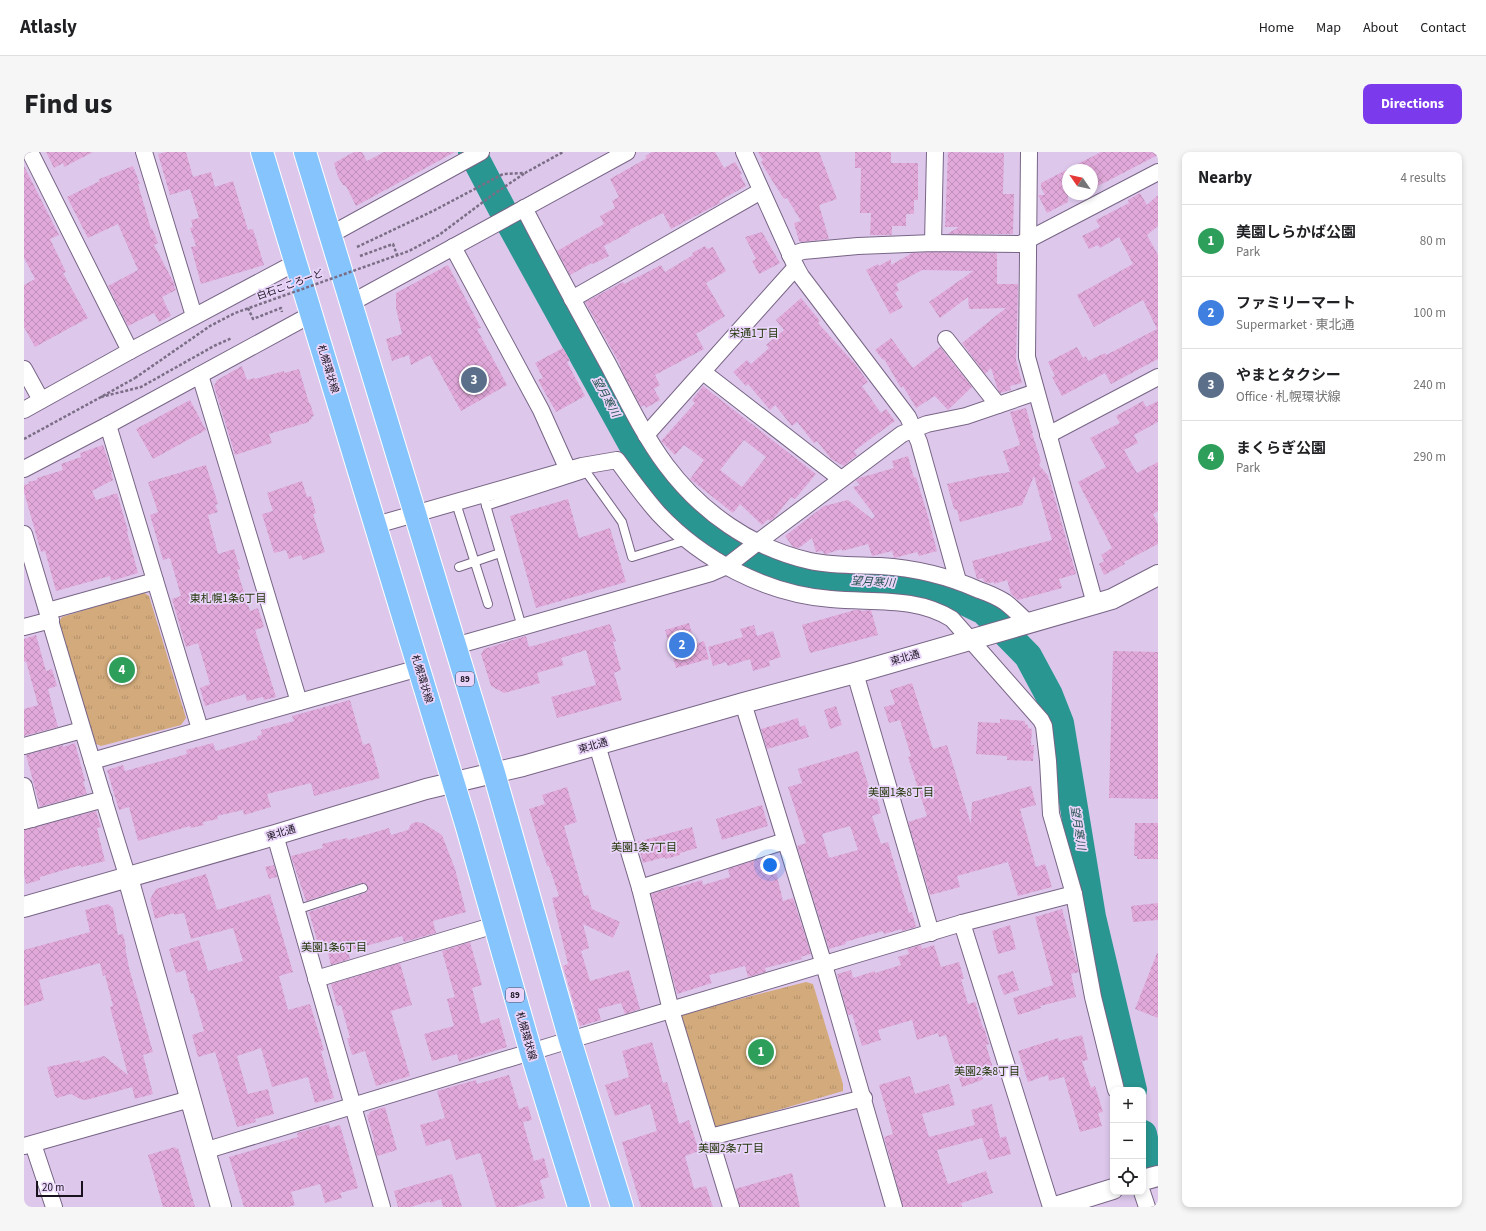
<!DOCTYPE html>
<html lang="en">
<head>
<meta charset="utf-8">
<style>
	:root { --surface:#fff; --page:#f6f6f6; --text:#202124; --muted:#757577; --line:#e0e0e0; --accent:#7c3aed }
	body { margin:0; font-family:"Source Sans 3","Noto Sans JP",sans-serif; background:var(--page); color:var(--text) }
	.controls { position:absolute; right:12px; bottom:12px; display:grid; overflow:hidden; border-radius:8px; box-shadow:0 2px 6px #0003 }
	.controls button { width:36px; height:36px; display:grid; place-items:center; padding:0; border:0; border-bottom:1px solid var(--line); background:var(--surface); color:var(--text); font:20px sans-serif }
	.compass { position:absolute; left:1038px; top:12px; width:36px; height:36px; border-radius:50%; background:var(--surface); box-shadow:0 2px 6px #0003; rotate:304deg }
	.scale { position:absolute; left:12px; bottom:10px; width:47px; box-sizing:border-box; padding-left:4px; border:2px solid #19121e; border-top:0; font-size:11px; line-height:14px; white-space:nowrap; color:#19121e; -webkit-text-stroke:3px #ead5fa; paint-order:stroke }
	.you { position:absolute; left:746px; top:713px; width:14px; height:14px; margin:-10px; border:3px solid #fff; border-radius:50%; background:#1a73e8; box-shadow:0 0 0 6px #1a73e833 }
	.badge { display:grid; place-items:center; width:26px; height:26px; border-radius:50%; background:var(--accent); color:#fff; font-size:13px; font-weight:700 }
	.pin { position:absolute; translate:-50% -50%; border:2px solid #fff; box-shadow:0 1px 4px #0006 }
	.list { margin:0; padding:0; list-style:none }
	h2 { display:flex; justify-content:space-between; align-items:center; height:52px; margin:0; padding:0 16px; font-size:17px }
	h2 small { font-size:13px; font-weight:400; color:var(--muted) }
	.list li { display:grid; grid-template-columns:26px 1fr auto; gap:12px; align-items:center; box-sizing:border-box; height:72px; padding:0 16px; border-top:1px solid var(--line) }
	.list b { display:block; font-size:15px; white-space:nowrap }
	.list p { margin:0; font-size:13px; white-space:nowrap; color:var(--muted) }
	.list em { font-size:13px; font-style:normal; color:var(--muted) }
	.icon { flex:none; width:22px; height:22px; fill:none; stroke:currentColor; stroke-width:2; stroke-linecap:round; stroke-linejoin:round }
	.map { position:relative; flex:none; width:1134px; height:1055px; overflow:hidden; border-radius:8px }
	header { display:flex; align-items:center; gap:24px; box-sizing:border-box; height:56px; padding:0 20px; background:var(--surface); border-bottom:1px solid var(--line) }
	header strong { font-size:19px }
	nav { display:flex; gap:22px; margin-inline-start:auto; font-size:14px }
	.intro { display:flex; align-items:center; justify-content:space-between; box-sizing:border-box; height:96px; padding:0 24px }
	h1 { margin:0; font-size:28px }
	.button { padding:10px 18px; border-radius:8px; background:var(--accent); color:#fff; font-size:14px; font-weight:700 }
	main { display:flex; gap:24px; padding:0 24px }
	aside { flex:1; background:var(--surface); border-radius:8px; box-shadow:0 2px 6px #0003 }
	.map>svg:first-child { display:block }
</style>
</head>
<body>
<header>
<strong>Atlasly</strong>
<nav><a>Home</a><a>Map</a><a>About</a><a>Contact</a></nav>
</header>
<div class="intro"><h1>Find us</h1><a class="button">Directions</a></div>
<main>
<div class="map">
<svg width="1134" height="1055" viewBox="0 0 1134 1055">
	<defs>
		<pattern id="grass-tufts" width="24" height="20" patternUnits="userSpaceOnUse"><rect width="24" height="20" fill="#d2aa7b"/><path d="M3 7l-1-3M5 7V3M7 7l1-3M15 17l-1-3M17 17v-4M19 17l1-3" fill="none" stroke="#b4916a"/></pattern>
		<pattern id="building-cross-hatch" width="8" height="8" patternUnits="userSpaceOnUse"><rect width="8" height="8" fill="#e1a8da"/><path d="M0 0l8 8M0 8l8-8" fill="none" stroke="#c090bb"/></pattern>
	</defs>
	<rect width="100%" height="100%" fill="#ddc8ec"/>
	<g fill="url(#grass-tufts)">
		<polygon points="119,440 125,444 162,566 157,573 77,594 72,592 34,471 38,465"/>
		<polygon points="782,830 789,832 819,932 819,939 690,977 655,868 658,862"/>
	</g>
	<g fill="none" stroke-linecap="round" stroke-linejoin="round">
		<g stroke="#2a9691" stroke-width="28">
			<polyline points="448,0 478,57 618,310 635,333 655,357 675,375 707,397 728,409 766,423 806,429 871,431 908,437 931,445 960,459 1004,504 1025,543 1036,571 1068,765 1109,938"/>
			<polyline points="1119,982 1124,1005"/>
		</g>
	</g>
	<g fill="url(#building-cross-hatch)" fill-rule="evenodd">
		<polygon points="22,0 69,0 40,15 39,11 30,16"/>
		<polygon points="142,0 162,0 169,25 187,20 191,35 209,29 224,78 229,77 240,113 177,132 167,95 172,94 166,76 169,75 167,68 175,66 166,37 146,43 134,2"/>
		<polygon points="330,0 338,0 343,9 360,0 431,0 332,54 322,34 319,33 314,25 310,11"/>
		<polygon points="628,0 691,0 700,16 711,10 718,22 716,23 722,34 695,49 696,51 647,77 639,61 605,78 606,80 580,94 585,104 569,112 568,111 546,123 533,99 580,72 576,64 591,56 588,49 595,45 586,27 623,6 621,4"/>
		<polygon points="734,0 795,0 813,47 795,53 805,87 777,90 775,89 770,71 777,69 763,46 760,47 744,22 737,10 739,8"/>
		<polygon points="831,0 867,0 867,11 894,11 894,48 890,48 890,62 882,62 882,74 868,74 868,83 846,83 847,61 836,61 837,16 831,16"/>
		<polygon points="924,0 980,1 979,42 990,42 989,82 923,82 935,75 921,75"/>
		<polygon points="1077,0 1134,0 1134,3 1068,37 1068,18 1044,18 1044,50 1023,61 1014,43 1021,43 1017,36 1017,31"/>
		<polygon points="0,14 35,83 26,87 42,120 39,121 64,166 11,195 0,175 0,133 11,127 0,106"/>
		<polygon points="109,14 116,32 114,32 127,77 128,76 134,91 130,93 151,133 150,134 152,138 138,145 147,164 135,170 130,161 104,174 84,134 114,118 94,72 64,86 43,45 76,29 75,27"/>
		<polygon points="1116,41 1123,53 1134,43 1134,74 1123,83 1134,103 1134,207 1087,232 1081,221 1038,244 1028,225 1031,224 1024,210 1053,195 1059,206 1062,204 1064,209 1081,201 1082,203 1133,177 1119,148 1070,175 1053,143 1109,112 1095,85 1076,96 1074,93 1065,97 1058,84 1076,75 1072,68 1105,51 1104,48"/>
		<polygon points="738,80 756,111 735,122 728,109 732,107 721,85"/>
		<polygon points="681,94 683,97 689,95 702,119 682,131 701,164 672,182 680,197 631,223 636,233 630,237 636,248 622,256 620,253 617,255 596,215 597,214 561,150 599,130 600,132 637,113 641,120 669,103 668,101"/>
		<polygon points="909,100 973,101 973,132 994,132 992,208 998,231 986,234 987,238 976,241 973,236 967,216 961,222 938,191 982,156 945,157 944,145 916,166 905,150 949,119 898,118 872,132 875,138 871,141 879,155 866,162 842,118 854,112 855,114 867,107 867,113 888,101"/>
		<polygon points="424,113 457,176 453,177 483,233 437,259 406,203 387,213 385,203 368,209 362,187 378,182 372,156 372,141"/>
		<polygon points="777,146 796,169 794,171 831,212 844,230 838,234 857,261 862,257 871,269 830,299 833,303 820,314 807,307 793,289 790,291 773,270 768,274 751,253 746,258 724,232 722,234 709,220 723,208 727,212 745,196 742,193 760,178 752,168"/>
		<polygon points="867,186 889,216 916,195 948,235 924,258 911,244 892,256 879,234 877,236 860,207 859,208 851,198"/>
		<polygon points="539,196 546,208 543,210 561,244 532,260 514,228 519,226 511,211"/>
		<polygon points="218,214 223,228 231,226 231,227 260,219 260,221 275,217 285,251 286,251 290,264 287,265 288,267 285,268 285,270 245,282 248,291 211,303 190,234 193,228"/>
		<path d="M679,234l113,88 -21,25 -4,-2 -17,21 -4,3 -2,-2 -6,6 -22,-21 -7,9 -43,-34 14,-19 -20,-15 -9,10 -14,-14 34,-38 -3,-3zM720,288l22,17 -24,30 -22,-17z"/>
		<polygon points="166,248 182,278 129,307 112,277"/>
		<polygon points="1119,249 1122,255 1134,249 1134,270 1110,283 1114,291 1100,298 1113,321 1134,310 1134,359 1129,362 1134,372 1134,392 1100,410 1101,412 1080,423 1075,412 1080,409 1077,403 1088,396 1054,330 1082,315 1066,286 1096,271 1092,264"/>
		<polygon points="1002,256 1009,281 1008,281 1017,309 1015,313 1025,325 1024,327 1026,329 1052,422 1035,427 1038,436 994,448 987,442 983,428 970,432 970,430 965,431 960,430 959,426 953,427 948,409 1028,388 1010,324 998,353 936,370 933,358 930,357 923,332 959,324 986,320 979,299 996,293 986,260"/>
		<polygon points="79,293 88,320 87,320 89,328 68,339 72,348 93,341 104,379 103,380 114,421 87,429 86,424 32,439 21,399 17,400 0,340 0,333 5,332 4,330 13,328 13,326 39,318 37,312 57,305 56,301"/>
		<polygon points="884,304 890,326 892,325 903,361 913,399 895,404 893,400 870,406 868,399 848,404 844,392 818,399 818,397 802,402 800,402 799,399 792,400 788,386 775,396 769,395 761,384 800,354 824,348 848,367 851,364 829,335 836,333 832,328 835,326 870,316 868,309"/>
		<polygon points="182,313 194,352 191,353 194,360 184,363 194,402 210,397 216,417 213,418 226,459 234,456 240,475 231,478 252,545 240,548 239,545 223,549 221,542 181,554 176,536 186,532 174,491 162,495 148,447 157,444 146,406 139,408 126,363 134,360 124,330"/>
		<polygon points="278,329 283,345 287,344 292,361 289,362 301,400 279,408 277,403 265,407 262,398 250,401 238,362 249,359 243,341"/>
		<polygon points="544,347 555,386 586,376 602,430 512,456 486,364"/>
		<polygon points="831,458 837,458 837,459 847,458 854,483 786,501 778,473"/>
		<polygon points="665,471 671,492 680,489 685,507 652,516 641,478"/>
		<polygon points="586,472 592,489 589,490 597,518 590,521 598,548 533,566 527,545 572,533 562,498 537,506 540,513 513,521 516,531 480,541 467,534 457,502 460,497 502,484 505,495"/>
		<polygon points="730,473 733,484 749,479 757,505 745,509 746,514 729,519 726,507 704,514 702,510 689,514 684,495 719,485 716,477"/>
		<polygon points="12,483 22,519 28,517 33,534 24,537 34,575 0,584 0,557 14,553 2,509 0,510 0,487"/>
		<polygon points="1089,499 1134,500 1134,647 1085,646"/>
		<polygon points="888,531 909,597 923,593 947,672 948,650 1007,634 1012,653 996,657 1012,715 1021,712 1028,735 994,744 984,710 933,724 936,735 906,743 884,670 903,664 884,605 887,604 876,568 865,571 860,555 871,552 866,538"/>
		<polygon points="326,548 339,593 346,591 356,626 290,644 287,631 243,642 247,655 220,663 219,658 193,664 194,667 179,670 180,673 167,676 166,674 114,689 105,655 95,658 83,618 99,613 101,619 163,602 162,598 189,591 192,599 234,587 233,584 238,583 237,578 270,569 268,564"/>
		<polygon points="812,554 818,573 806,577 800,558"/>
		<polygon points="774,566 776,575 781,573 785,585 743,597 737,577"/>
		<polygon points="976,567 1001,569 1001,572 1004,573 1004,576 1008,577 1007,593 1010,593 1009,609 983,608 983,604 952,602 954,570 976,571"/>
		<polygon points="51,591 61,629 59,629 63,642 16,655 2,603 39,593 39,595"/>
		<path d="M834,599l15,49 4,-1 4,14 -9,3 9,28 7,-2 21,71 3,-1 4,15 -14,4v-2l-18,5 -1,-3 -38,11 1,2 -17,5 -32,-103 9,-3 -18,-56 14,-4 -4,-14zM826,674l8,24 -29,8 -7,-24z"/>
		<polygon points="543,635 553,670 540,674 560,744 564,743 568,757 596,770 589,786 559,772 565,796 557,799 566,829 605,818 616,857 601,862 597,851 574,857 577,868 556,874 539,814 544,812 528,746 535,744 525,714 523,714 505,657 521,652 518,643"/>
		<polygon points="738,653 744,674 698,688 692,667"/>
		<polygon points="72,659 77,675 73,676 81,709 57,715 57,713 16,725 16,728 2,732 0,723 0,678"/>
		<polygon points="392,670 399,671 418,683 431,717 442,760 409,769 412,781 380,790 378,784 324,799 326,807 307,813 301,790 294,792 285,760 341,741 344,738 344,734 340,731 337,731 282,749 267,704 299,696 298,692 323,686 324,688 365,676 367,683 384,678 387,672"/>
		<polygon points="1111,671 1134,671 1134,707 1113,707 1113,704 1110,704"/>
		<polygon points="668,675 673,696 656,701 656,703 641,707 641,705 619,711 613,690"/>
		<polygon points="748,703 759,749 769,746 787,802 777,805 778,807 741,816 742,820 724,825 721,814 685,823 688,831 653,842 627,742 654,734 655,735 678,728 679,733 706,725 704,717"/>
		<polygon points="250,713 253,725 245,727 241,715"/>
		<polygon points="182,722 193,758 246,742 269,820 255,824 264,858 286,852 300,898 297,899 310,946 291,951 284,925 248,935 237,896 213,904 224,942 244,937 250,962 231,967 232,970 213,975 191,900 174,905 168,883 180,879 169,841 167,842 161,818 152,821 145,797 175,788 184,819 219,809 209,776 167,787 160,761 150,763 150,761 131,767 126,747 132,737"/>
		<polygon points="1134,751 1134,768 1109,770 1107,754"/>
		<polygon points="84,752 89,756 94,783 99,782 102,795 101,795 105,816 129,900 119,903 129,942 111,947 108,935 62,948 56,947 47,942 33,946 32,944 31,944 23,915 56,908 56,911 80,904 104,923 86,855 89,854 81,823 79,824 76,811 15,828 20,848 0,854 0,798 66,780 61,758"/>
		<polygon points="1038,757 1055,820 1047,822 1052,845 1016,854 1017,856 994,863 989,846 1029,833 1011,765"/>
		<polygon points="986,773 992,797 974,802 968,779"/>
		<polygon points="446,790 458,833 448,836 457,872 475,866 483,895 435,910 433,902 408,909 400,882 430,874 423,847 431,845 418,799"/>
		<polygon points="897,793 898,797 910,793 917,815 935,810 940,827 937,827 944,852 951,850 959,876 960,876 965,892 962,893 969,916 963,918 958,928 938,935 922,883 915,885 914,881 893,888 888,868 854,878 857,888 838,894 828,862 824,863 813,822 827,818 829,826 851,819 851,821 877,813 874,805 885,802 883,797"/>
		<polygon points="1133,801 1134,801 1134,866 1111,857"/>
		<polygon points="376,811 388,853 367,859 386,924 352,934 341,899 328,903 323,886 326,886 317,853 313,854 307,832"/>
		<polygon points="989,819 995,838 980,843 973,824"/>
		<polygon points="1058,883 1064,908 1058,909 1067,936 1071,934 1079,960 1074,961 1078,974 1056,980 1040,925 1025,929 1024,923 1004,930 994,899 1034,886 1035,889"/>
		<polygon points="628,890 639,931 643,930 655,972 665,968 675,999 661,1004 670,1037 682,1034 689,1055 617,1055 598,990 633,979 626,952 591,964 581,933 605,925 598,899"/>
		<polygon points="485,923 495,957 504,954 508,968 499,970 510,1009 520,1006 525,1025 516,1028 521,1046 491,1055 472,1055 456,1001 432,1008 426,987 402,994 396,973 421,966 413,939 452,928 453,932"/>
		<polygon points="886,924 891,942 925,932 931,953 898,962 905,985 951,973 947,958 968,952 976,986 982,984 987,1002 965,1008 958,986 913,998 924,1032 962,1019 969,1041 937,1051 938,1055 879,1055 860,985 869,982 855,933"/>
		<polygon points="361,955 373,998 353,1004 349,988 350,988 343,963 346,962 345,960"/>
		<polygon points="305,972 306,976 316,973 334,1036 316,1041 318,1046 301,1051 296,1032 267,1040 271,1053 264,1055 220,1055 205,1005 274,985 273,981"/>
		<polygon points="151,995 152,997 154,996 171,1055 139,1055 124,1003"/>
		<polygon points="768,1021 776,1055 716,1055 711,1037"/>
		<polygon points="428,1022 438,1055 419,1055 417,1047 406,1051 406,1049 387,1055 374,1055 370,1039"/>
	</g>
	<g fill="none" stroke-linecap="round" stroke-linejoin="round">
		<defs>
			<g id="service">
				<polyline points="558,314 598,370 608,405 663,388"/>
				<polyline points="459,343 498,475"/>
				<polyline points="432,351 464,452"/>
				<polyline points="462,354 563,321"/>
				<polyline points="435,415 476,401"/>
				<polyline points="272,758 339,736"/>
			</g>
			<g id="minor">
				<polyline points="6,0 106,199"/>
				<polyline points="120,0 170,164"/>
				<polyline points="720,0 772,115 777,124 884,265 895,290 934,429"/>
				<polyline points="1005,0 1003,205 1071,452"/>
				<path d="M500,56c27,52 55,104 84,156 18,34 35,70 58,101 35,47 86,83 144,96 23,5 47,4 70,5 34,2 68,10 99,24 9,3 18,7 26,12 8,6 16,14 23,21"/>
				<polyline points="306,83 457,0"/>
				<polyline points="909,91 911,0"/>
				<polyline points="429,95 517,258 544,318"/>
				<polyline points="766,103 779,99 834,94 909,91 996,92 1134,20"/>
				<polyline points="548,147 737,39"/>
				<polyline points="327,151 603,0"/>
				<polyline points="922,187 974,253"/>
				<polyline points="0,217 17,248"/>
				<polyline points="679,220 817,327"/>
				<polyline points="176,223 275,550"/>
				<polyline points="0,258 106,199 271,111"/>
				<polyline points="84,273 176,577"/>
				<polyline points="622,283 772,115"/>
				<polyline points="1024,283 1134,225"/>
				<polyline points="0,317 84,273 288,162"/>
				<path d="M352,373l206,-59 35,-6c13,18 26,36 41,53 44,47 108,81 173,86 41,4 85,-3 121,20l89,101 3,6 4,35 3,53 23,80 19,103 23,93"/>
				<path d="M0,382c35,115 68,230 104,344"/>
				<polyline points="24,459 131,429"/>
				<polyline points="0,475 27,468"/>
				<polyline points="431,494 687,421 703,414 734,390 878,282 903,272 942,264 1012,240"/>
				<polyline points="831,521 907,781"/>
				<polyline points="719,551 800,813 870,1055"/>
				<polyline points="573,593 616,736 647,858 707,1055"/>
				<polyline points="0,594 58,578"/>
				<polyline points="68,609 395,516"/>
				<polyline points="0,634 8,667"/>
				<polyline points="0,669 80,647"/>
				<polyline points="251,683 358,1055"/>
				<polyline points="616,736 761,689"/>
				<polyline points="938,771 1027,1055"/>
				<polyline points="292,827 471,773"/>
				<polyline points="686,985 840,946"/>
				<polyline points="9,992 30,1055"/>
				<polyline points="0,994 166,947"/>
				<polyline points="180,999 546,888 938,771 1050,742"/>
				<polyline points="1118,1040 1123,1055"/>
			</g>
			<g id="tertiary">
				<polyline points="104,726 197,1055"/>
				<polyline points="0,755 251,683 402,637 499,614 719,551 831,521 1071,452 1088,447 1134,423"/>
				<polyline points="1119,1028 1134,1024"/>
				<polyline points="1031,1055 1089,1037"/>
			</g>
			<g id="primary">
				<polyline points="238,0 442,672 507,900 555,1055"/>
				<polyline points="281,0 470,621 546,888 598,1055"/>
			</g>
		</defs>
		<use href="#service" stroke="#786586" stroke-width="10"/>
		<use href="#minor" stroke="#786586" stroke-width="18"/>
		<use href="#tertiary" stroke="#786586" stroke-width="22"/>
		<use href="#primary" stroke="#fff" stroke-width="24"/>
		<g stroke="#7b6d85" stroke-width="2.5" stroke-dasharray="3 2" stroke-linecap="butt">
			<polyline points="333,95 409,59 479,22 501,21 539,0"/>
			<polyline points="336,104 369,92 373,103"/>
			<polyline points="224,156 229,167 257,156 258,160"/>
			<polyline points="77,245 117,235 190,194 208,186"/>
			<polyline points="0,287 77,245 111,226"/>
		</g>
		<use href="#service" stroke="#fff" stroke-width="8"/>
		<use href="#minor" stroke="#fff" stroke-width="16"/>
		<use href="#tertiary" stroke="#fff" stroke-width="20"/>
		<use href="#primary" stroke="#85c4fd" stroke-width="22"/>
		<polyline stroke="#7b6d85" stroke-width="2.5" stroke-dasharray="3 2" stroke-linecap="butt" points="111,226 186,174 211,161 385,99 415,83 467,44 501,21"/>
	</g>
	<g text-anchor="middle" dominant-baseline="central" stroke-width="3.5" stroke-linejoin="round" paint-order="stroke">
		<g fill="#ead5fa" stroke="#584c60" stroke-width="1">
			<rect x="432" y="520" width="18" height="14" rx="3"/>
			<rect x="482" y="836" width="18" height="14" rx="3"/>
		</g>
		<g font-size="9" font-weight="bold" fill="#19121e">
			<text x="441" y="527">89</text>
			<text x="491" y="843">89</text>
		</g>
		<g font-size="10" fill="#19121e" stroke="#ead5fa">
			<text transform="translate(266 133) rotate(-20)">白石こころーど</text>
			<text transform="translate(304 217) rotate(73)">札幌環状線</text>
			<text transform="translate(881 506) rotate(-16)">東北通</text>
			<text transform="translate(398 527) rotate(73)">札幌環状線</text>
			<text transform="translate(569 594) rotate(-16)">東北通</text>
			<text transform="translate(257 681) rotate(-17)">東北通</text>
			<text transform="translate(502 884) rotate(74)">札幌環状線</text>
		</g>
		<g font-size="11" fill="#1c3200" stroke="#ead5fa">
			<text x="730" y="181">栄通1丁目</text>
			<text x="204" y="446">東札幌1条6丁目</text>
			<text x="877" y="640">美園1条8丁目</text>
			<text x="620" y="695">美園1条7丁目</text>
			<text x="310" y="795">美園1条6丁目</text>
			<text x="963" y="919">美園2条8丁目</text>
			<text x="707" y="996">美園2条7丁目</text>
		</g>
		<g font-size="11" font-style="italic" fill="#25524f" stroke="#ead5fa">
			<text transform="translate(582 245) rotate(61)">望月寒川</text>
			<text transform="translate(849 430) rotate(3)">望月寒川</text>
			<text transform="translate(1054 676) rotate(81)">望月寒川</text>
		</g>
	</g>
</svg>
<div class="controls">
<button>+</button>
<button>−</button>
<button><svg class="icon" aria-label="locate" viewBox="0 0 24 24"><circle cx="12" cy="12" r="6"/><path d="M12 2v4M12 18v4M2 12h4M18 12h4"/></svg></button>
</div>
<svg class="compass" viewBox="-18 -18 36 36"><path d="M0-13l5 13h-10z" fill="#e53935"/><path d="M0 13l5-13h-10z" fill="#757577"/></svg>
<div class="scale">20 m</div>
<div class="you"></div>
<div class="pin badge" style="left:737px;top:900px;background:#2e9e5b">1</div>
<div class="pin badge" style="left:658px;top:493px;background:#3f7fe0">2</div>
<div class="pin badge" style="left:450px;top:228px;background:#5c6f8a">3</div>
<div class="pin badge" style="left:98px;top:518px;background:#2e9e5b">4</div>
</div>
<aside>
<h2>Nearby<small>4 results</small></h2>
<ul class="list">
<li><span class="badge" style="background:#2e9e5b">1</span><div><b>美園しらかば公園</b><p>Park</p></div><em>80 m</em></li>
<li><span class="badge" style="background:#3f7fe0">2</span><div><b>ファミリーマート</b><p>Supermarket · 東北通</p></div><em>100 m</em></li>
<li><span class="badge" style="background:#5c6f8a">3</span><div><b>やまとタクシー</b><p>Office · 札幌環状線</p></div><em>240 m</em></li>
<li><span class="badge" style="background:#2e9e5b">4</span><div><b>まくらぎ公園</b><p>Park</p></div><em>290 m</em></li>
</ul>
</aside>
</main>
</body>
</html>
